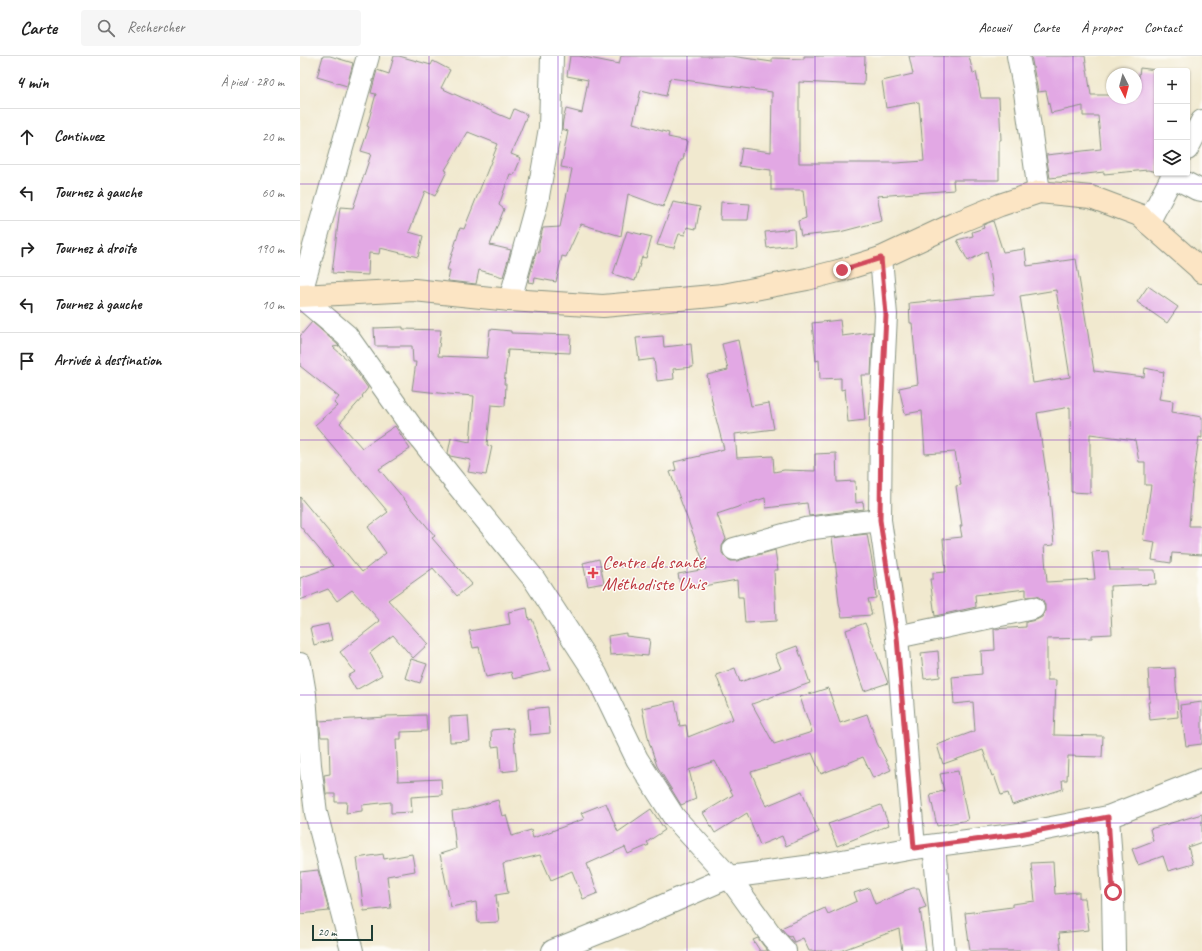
<!DOCTYPE html>
<html lang="fr">
<head>
<meta charset="utf-8">
<style>
	:root { --surface:#fff; --page:#f6f6f6; --text:#222; --muted:#767676; --line:#e0e0e0 }
	body { margin:0; font-family:Caveat,sans-serif; background:var(--page); color:var(--text) }
	.controls { position:absolute; right:12px; top:12px; display:grid; overflow:hidden; border-radius:4px; box-shadow:0 1px 3px #0004 }
	.controls button { width:36px; height:36px; display:grid; place-items:center; padding:0; border:0; border-bottom:1px solid var(--line); background:var(--surface); color:var(--text); font:20px sans-serif }
	.compass { position:absolute; left:806px; top:12px; width:36px; height:36px; border-radius:50%; background:var(--surface); box-shadow:0 1px 3px #0004; rotate:174deg }
	.scale { position:absolute; left:12px; bottom:10px; width:61px; box-sizing:border-box; padding-left:4px; border:2px solid #1f3d34; border-top:0; font-size:11px; line-height:14px; white-space:nowrap; color:#1f3d34; -webkit-text-stroke:3px #fdfcf7; paint-order:stroke }
	.stop { position:absolute; width:12px; height:12px; margin:-9px; border:3px solid #d1495b; border-radius:50%; background:#fff }
	.stop.end { background:#d1495b; border-color:#fff; box-shadow:0 1px 4px #0008 }
	.list { margin:0; padding:0; list-style:none }
	h2 { display:flex; justify-content:space-between; align-items:center; height:52px; margin:0; padding:0 16px; font-size:17px }
	h2 small { font-size:13px; font-weight:400; color:var(--muted) }
	.list li { display:grid; grid-template-columns:26px 1fr auto; gap:12px; align-items:center; box-sizing:border-box; height:56px; padding:0 16px; border-top:1px solid var(--line) }
	.list b { display:block; font-size:15px; white-space:nowrap }
	.list em { font-size:13px; font-style:normal; color:var(--muted) }
	.icon { flex:none; width:22px; height:22px; fill:none; stroke:currentColor; stroke-width:2; stroke-linecap:round; stroke-linejoin:round }
	.map { position:relative; flex:none; width:902px; height:895px; overflow:hidden }
	header { display:flex; align-items:center; gap:24px; box-sizing:border-box; height:56px; padding:0 20px; background:var(--surface); border-bottom:1px solid var(--line) }
	header strong { font-size:19px }
	nav { display:flex; gap:22px; margin-inline-start:auto; font-size:14px }
	.search { width:280px; height:36px; background:var(--page); display:flex; align-items:center; gap:10px; box-sizing:border-box; padding:0 14px; border-radius:4px; color:var(--muted); font-size:15px }
	main { display:flex }
	aside { flex:1; background:var(--surface) }
	.map>svg:first-child { display:block }
</style>
</head>
<body>
<header>
<strong>Carte</strong>
<div class="search"><svg class="icon" aria-label="search" viewBox="0 0 24 24"><circle cx="10" cy="10" r="6"/><path d="M15 15l6 6"/></svg>Rechercher</div>
<nav><a>Accueil</a><a>Carte</a><a>À propos</a><a>Contact</a></nav>
</header>
<main>
<aside>
<h2>4 min<small>À pied · 280 m</small></h2>
<ul class="list">
<li><svg class="icon" aria-label="ahead" viewBox="0 0 24 24"><path d="M12 20V5M6 11l6-6 6 6"/></svg><div><b>Continuez</b></div><em>20 m</em></li>
<li><svg class="icon" aria-label="left" viewBox="0 0 24 24"><path d="M17 20v-9H6M10 6l-5 5 5 5"/></svg><div><b>Tournez à gauche</b></div><em>60 m</em></li>
<li><svg class="icon" aria-label="right" viewBox="0 0 24 24"><path d="M7 20v-9h11M14 6l5 5-5 5"/></svg><div><b>Tournez à droite</b></div><em>190 m</em></li>
<li><svg class="icon" aria-label="left" viewBox="0 0 24 24"><path d="M17 20v-9H6M10 6l-5 5 5 5"/></svg><div><b>Tournez à gauche</b></div><em>10 m</em></li>
<li><svg class="icon" aria-label="arrive" viewBox="0 0 24 24"><path d="M6 21V4h12l-3 4 3 4H6"/></svg><div><b>Arrivée à destination</b></div></li>
</ul>
</aside>
<div class="map">
<svg width="902" height="895" viewBox="0 0 902 895">
	<rect width="100%" height="100%" fill="#fdfcf7"/>
	<filter id="ink" filterUnits="userSpaceOnUse"><feTurbulence type="fractalNoise" baseFrequency=".025" numOctaves="2"/><feDisplacementMap in="SourceGraphic" scale="8" xChannelSelector="R" yChannelSelector="G"/><feConvolveMatrix kernelMatrix="1 2 1 2 8 2 1 2 1" color-interpolation-filters="sRGB"/></filter>
	<filter id="wash" filterUnits="userSpaceOnUse"><feTurbulence type="fractalNoise" baseFrequency=".012" numOctaves="4" result="noise"/><feDisplacementMap in="SourceGraphic" scale="16" xChannelSelector="R" yChannelSelector="G"/><feGaussianBlur stdDeviation="0.9" result="paint"/><feColorMatrix in="noise" values="0 0 0 0 0 0 0 0 0 0 0 0 0 0 0 0 0 1.4 0 .05"/><feComposite in="paint" operator="in"/></filter>
	<g filter="url(#wash)">
		<rect width="100%" height="100%" fill="#f1e9cf"/>
		<g id="blocks">
			<g fill="#e2a8e4" fill-rule="evenodd">
				<polygon points="23,0 30,0 53,7 47,30 17,21"/>
				<polygon points="94,0 99,0 131,9 133,5 150,14 141,32 198,58 210,63 214,53 227,59 211,98 221,102 214,119 210,118 199,149 204,153 190,189 211,194 203,221 179,214 176,228 148,225 150,214 147,214 160,172 164,173 198,88 168,76 145,114 147,115 135,140 125,135 109,176 123,180 118,201 80,192 79,198 69,197 68,219 32,217 40,151 53,152 71,98 61,95 69,71 67,70 76,38 71,37 77,14 89,18"/>
				<polygon points="270,0 279,0 319,8 321,0 431,0 472,6 472,2 504,3 504,0 565,0 564,29 499,26 499,107 596,107 624,105 619,46 586,52 582,25 613,18 609,0 669,0 673,17 676,16 681,42 699,42 701,84 699,84 699,124 653,124 654,134 577,140 582,165 540,176 501,180 498,165 506,162 503,134 471,134 471,114 439,110 442,92 471,96 472,36 370,22 366,40 341,34 333,67 369,77 368,81 387,85 383,104 381,104 363,151 328,138 321,180 281,168 266,201 262,200 256,226 235,222 234,227 228,226 236,196 239,197 239,187 243,172 260,171 272,113 261,111 268,75 262,73 263,64 266,53 282,57 288,24 267,20"/>
				<polygon points="731,0 785,0 791,39 812,39 812,42 836,42 840,12 857,14 857,116 848,114 804,118 804,116 750,122 746,99 801,93 798,60 783,60 783,50 751,57 746,35 738,36"/>
				<polygon points="373,146 400,151 396,173 387,171 385,179 379,178 374,192 357,189"/>
				<polygon points="421,146 450,148 448,164 420,164"/>
				<path d="M693,165l10,31 22,-3 2,17 49,-7 18,112 50,6 1,-9 19,4 -5,27 14,2 -1,11 30,5v21l-3,-1 -7,52 -3,37h13v29l-30,-2 -1,10 -19,-3 3,-18 -12,-2 8,-55h-6v-23h-6l-4,-22 -45,-6v59l-19,-1 -1,-85 -33,6 13,84 4,48 -10,1 3,36 48,-3 -3,-27 16,-1 2,19h45l1,14 -46,2 2,48 -20,1v3l-45,1v41h9l-2,55 49,1 -1,21 -34,-1 -1,24h-5l1,9 -51,16 -4,-12 -7,2 -7,-20 -2,1 -9,-26 -40,14 -6,-19 38,-14 -2,-29 -19,2 -2,-27 30,-3 -1,-23 14,-1 -1,-21 32,-2v-5l10,-2 6,-3 3,-6v-6l-2,-5 -6,-4 -11,1v-8l-51,6 1,12 -41,9 -5,-37h3v-6l13,-1 -3,-33 19,-2 -2,-11h2l-6,-40 5,-1 -6,-33 -30,2 -3,-43 -17,3 -6,-26 19,-4 -6,-61h-2l-1,-20 85,-8 -7,-44 -19,10 -11,-21 16,-4 -1,-4 12,-4 -1,-3zM756,234l14,87 -37,6 -13,-87z"/>
				<polygon points="494,173 495,189 467,192 465,176"/>
				<polygon points="327,175 352,181 346,202 342,201 335,225 313,218"/>
				<polygon points="848,230 878,251 867,267 837,246"/>
				<polygon points="540,264 542,280 573,276 571,319 561,319 565,364 548,366 545,333 541,334 541,322 520,323 519,304 516,305 512,267"/>
				<polygon points="12,266 38,289 39,290 33,291 49,305 68,332 62,340 63,341 40,367 62,392 95,370 110,393 79,413 135,480 132,482 172,528 157,540 133,512 88,544 128,588 113,602 93,579 70,597 82,619 56,634 48,620 55,616 40,596 80,565 52,534 37,545 28,533 0,544 0,522 33,510 0,470 0,441 62,516 86,497 68,471 88,456 15,369 37,350 34,347 39,341 0,310 0,280"/>
				<polygon points="103,271 103,273 141,274 138,300 187,302 190,273 211,275 211,277 271,279 270,297 208,294 204,328 206,328 205,350 191,349 187,389 192,390 186,419 168,416 171,404 150,400 148,397 151,382 170,386 174,340 148,338 112,334 116,306 113,306 112,290 75,290 74,272"/>
				<polygon points="363,280 364,291 391,288 393,311 373,313 374,323 357,325 354,303 339,305 336,282"/>
				<polygon points="438,284 451,350 469,347 474,373 435,378 437,402 473,400 474,416 484,414 515,415 515,398 536,397 537,426 555,425 556,447 563,446 564,453 509,460 507,447 466,452 465,442 417,458 426,483 422,490 422,497 426,502 431,505 437,505 475,494 478,514 474,514 476,565 445,567 443,541 438,541 437,524 381,534 378,518 406,513 370,416 376,414 374,406 400,400 400,399 424,393 414,355 407,319 428,314 422,288"/>
				<polygon points="567,478 574,516 576,542 568,543 572,559 542,561 539,547 536,520 537,520 532,482"/>
				<polygon points="299,503 304,527 288,530 283,507"/>
				<polygon points="227,552 229,564 232,563 251,614 213,623 211,616 186,621 179,591 173,592 169,575 210,568 208,556"/>
				<polygon points="565,567 588,627 564,635 558,618 546,574"/>
				<polygon points="28,568 32,584 14,589 10,572"/>
				<polygon points="326,577 326,580 350,583 348,600 326,598 310,599 308,580"/>
				<polygon points="497,590 510,627 452,648 474,688 512,676 500,641 528,632 540,667 567,658 577,687 591,714 573,722 563,701 521,718 512,697 451,716 466,750 502,735 519,776 486,790 482,780 460,789 447,757 415,777 403,757 433,739 415,705 389,714 396,743 381,749 357,710 349,686 342,652 375,645 380,670 386,669 388,681 433,663 416,619 435,612 440,626 481,612 475,598"/>
				<polygon points="638,595 640,621 624,623 621,597"/>
				<polygon points="111,603 127,608 120,627 105,622"/>
				<polygon points="875,612 878,661 850,664 848,646 850,646 848,613"/>
				<polygon points="902,646 902,688 886,690 880,649"/>
				<polygon points="248,651 250,677 230,679 228,653"/>
				<polygon points="126,659 127,675 101,676 101,683 96,683 98,725 141,723 142,739 111,741 112,756 91,757 91,746 62,749 62,755 46,757 47,746 35,746 35,738 26,738 24,719 30,718 29,681 21,681 19,665 86,661 86,660"/>
				<polygon points="168,660 170,685 150,686 149,661"/>
				<polygon points="213,672 217,714 201,716 199,690 192,691 191,674"/>
				<polygon points="658,715 668,764 637,770 630,738 644,735 640,718"/>
				<polygon points="198,744 202,760 206,759 212,780 231,774 233,782 284,763 281,757 306,747 318,776 351,753 365,774 347,786 349,789 328,798 325,791 287,808 298,837 283,843 272,815 251,824 240,799 203,808 208,837 196,839 199,866 178,867 176,846 151,851 140,798 156,793 152,755 167,753"/>
				<polygon points="581,749 589,769 537,790 528,768"/>
				<polygon points="902,758 902,786 888,791 893,808 868,815 863,800 838,809 832,793 853,785 850,773"/>
				<polygon points="83,798 84,803 112,798 115,815 87,820 91,852 64,855 57,802"/>
				<polygon points="753,806 755,838 779,836 779,842 785,842 789,874 759,877 761,895 670,895 665,857 712,851 712,848 735,845 731,807"/>
				<polygon points="18,814 29,855 0,858 0,816"/>
				<polygon points="569,832 575,848 604,836 604,835 613,832 619,832 626,851 620,853 626,895 602,895 599,873 540,895 509,895 503,882 494,886 491,880 489,881 481,872 525,852 528,858 557,845 554,837"/>
				<polygon points="458,882 463,889 468,895 460,895 453,884"/>
			</g>
		</g>
	</g>
	<g filter="url(#ink)">
		<use href="#blocks" fill-opacity="0" stroke="#889382" stroke-width="1"/>
		<g fill="none" stroke-linecap="round" stroke-linejoin="round">
			<defs>
				<g id="minor">
					<polyline points="68,0 0,240 47,280 113,373 150,420 234,523 296,618 337,703 374,761 429,821 473,882 485,895"/>
					<polyline points="718,0 725,36 739,136"/>
					<polyline points="887,93 902,65"/>
					<polyline points="872,120 897,133 902,134"/>
					<polyline points="848,167 874,117"/>
					<polyline points="581,202 586,259 581,361 580,464 597,581 614,792"/>
					<polyline points="210,244 237,146 250,72 252,0"/>
					<polyline points="434,493 505,473 580,464"/>
					<polyline points="597,581 733,552"/>
					<polyline points="0,608 5,638 10,709 16,757 52,895"/>
					<polyline points="808,761 813,836 814,895"/>
					<polyline points="634,790 644,895"/>
					<polyline points="253,895 335,862 429,821 520,809 614,792 720,778 808,761 902,724"/>
				</g>
				<polyline id="secondary" points="0,240 114,234 210,244 303,250 423,239 507,223 542,214 581,202 654,168 700,149 739,136 791,141 839,159 899,212 902,216"/>
			</defs>
			<use href="#minor" stroke="#889382" stroke-width="24"/>
			<use href="#secondary" stroke="#889382" stroke-width="24"/>
			<use href="#minor" stroke="#fff" stroke-width="22"/>
			<use href="#secondary" stroke="#fce5c4" stroke-width="22"/>
		</g>
	</g>
	<g fill="none" stroke-linecap="round" stroke-linejoin="round" filter="url(#ink)">
		<polyline stroke="#d1495b" stroke-width="5" points="542,214 581,202 586,259 581,361 580,464 597,581 614,792 720,778 808,761 813,836"/>
	</g>
	<path fill="none" stroke="#7b2cbf" stroke-width="1" stroke-opacity="0.55" d="M129,0v895M258,0v895M387,0v895M515,0v895M644,0v895M773,0v895M0,128h902M0,256h902M0,384h902M0,511h902M0,639h902M0,767h902"/>
	<path fill="#e0444e" stroke="#fdfcf7" stroke-width="1.5" d="M291 511h4v4h4v4h-4v4h-4v-4h-4v-4h4z"/>
	<g text-anchor="middle" dominant-baseline="central" stroke-width="3" stroke-linejoin="round" paint-order="stroke">
		<g font-size="19" fill="#be3a42" stroke="#fdfcf7" text-anchor="start">
			<text x="302" y="506">Centre de santé<tspan x="302" dy="22">Méthodiste Unis</tspan></text>
		</g>
	</g>
</svg>
<div class="controls">
<button>+</button>
<button>−</button>
<button><svg class="icon" aria-label="layers" viewBox="0 0 24 24"><path d="M12 4l9 5-9 5-9-5zM3 14l9 5 9-5"/></svg></button>
</div>
<svg class="compass" viewBox="-18 -18 36 36"><path d="M0-13l5 13h-10z" fill="#e53935"/><path d="M0 13l5-13h-10z" fill="#767676"/></svg>
<div class="scale">20 m</div>
<div class="stop" style="left:813px;top:836px"></div>
<div class="stop end" style="left:542px;top:214px"></div>
</div>
</main>
</body>
</html>
